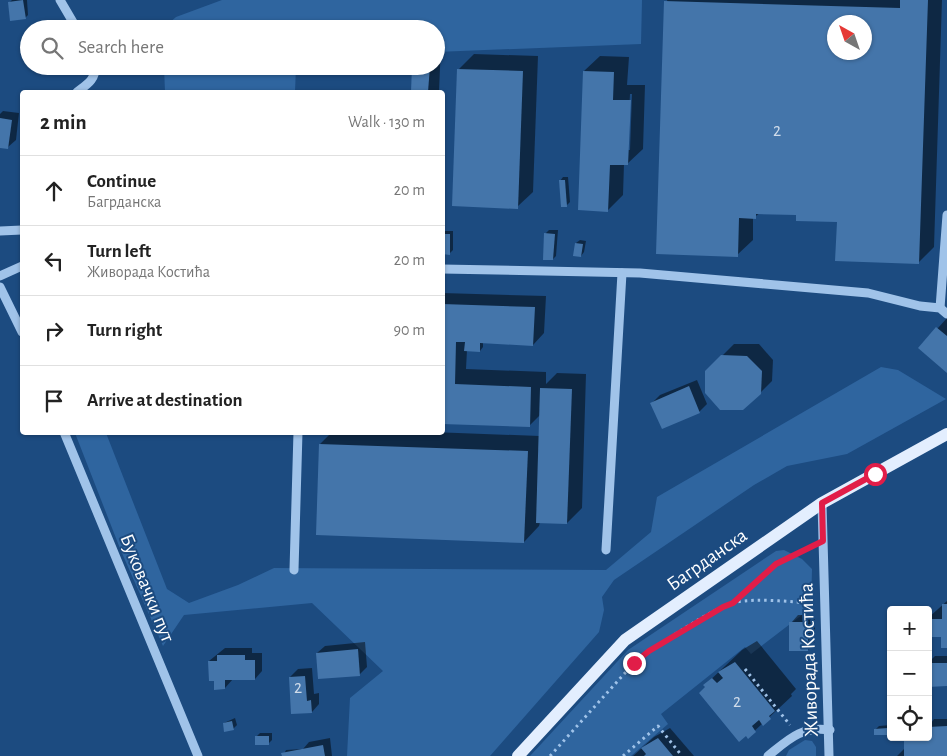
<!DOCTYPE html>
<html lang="en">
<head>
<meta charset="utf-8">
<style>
	:root { --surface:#fff; --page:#f6f6f6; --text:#222; --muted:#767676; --line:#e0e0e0 }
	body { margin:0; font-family:"Alegreya Sans",sans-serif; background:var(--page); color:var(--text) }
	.controls { position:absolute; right:15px; bottom:15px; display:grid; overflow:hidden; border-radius:5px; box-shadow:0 1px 4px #0004 }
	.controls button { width:45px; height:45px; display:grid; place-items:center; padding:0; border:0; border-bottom:1px solid var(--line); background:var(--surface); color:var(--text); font:25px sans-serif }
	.compass { position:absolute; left:827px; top:15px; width:45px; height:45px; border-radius:50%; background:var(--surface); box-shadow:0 1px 4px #0004; rotate:320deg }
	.stop { position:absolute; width:15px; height:15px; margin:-11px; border:4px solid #e11d48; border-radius:50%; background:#fff }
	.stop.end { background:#e11d48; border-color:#fff; box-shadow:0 1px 5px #0008 }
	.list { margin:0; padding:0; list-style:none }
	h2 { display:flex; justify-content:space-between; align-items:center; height:65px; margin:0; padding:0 20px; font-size:21px }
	h2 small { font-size:16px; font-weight:400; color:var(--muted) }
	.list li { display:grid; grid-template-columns:32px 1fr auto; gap:15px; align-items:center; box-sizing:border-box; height:70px; padding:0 20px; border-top:1px solid var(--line) }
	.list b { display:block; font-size:19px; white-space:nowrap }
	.list p { margin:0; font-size:16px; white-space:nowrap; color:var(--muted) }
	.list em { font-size:16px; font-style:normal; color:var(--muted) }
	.icon { flex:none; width:28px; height:28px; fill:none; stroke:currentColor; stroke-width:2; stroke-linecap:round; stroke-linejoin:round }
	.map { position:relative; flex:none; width:947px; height:756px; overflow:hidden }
	.search { position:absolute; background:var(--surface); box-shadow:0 1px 4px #0004; left:20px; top:20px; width:425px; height:55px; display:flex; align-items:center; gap:12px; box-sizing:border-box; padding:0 18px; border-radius:28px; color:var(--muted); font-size:19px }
	.panel { position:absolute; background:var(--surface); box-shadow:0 1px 4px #0004; left:20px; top:90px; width:425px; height:345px; border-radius:5px }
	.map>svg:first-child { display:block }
</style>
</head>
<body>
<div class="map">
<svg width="947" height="756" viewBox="0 0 947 756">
	<rect width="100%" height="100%" fill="#1c4b80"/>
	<g fill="#2f659f">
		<polygon points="222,0 642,0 641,44 436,52 436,29 162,29 176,17"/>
		<polygon points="164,66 296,66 295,92 165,92"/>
		<polygon points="881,367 898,370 946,399 847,454 787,466 754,485 614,580 602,597 604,610 599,632 490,756 347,756 350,698 383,671 312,603 184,615 163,646 121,551 75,433 106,433 167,589 189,603 238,585 274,568 606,570 651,532 657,497"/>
		<polygon points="784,550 802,559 812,569 811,608 751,654 745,647 661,714 668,724 631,756 530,756 628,650 776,551"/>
		<polygon points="805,740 812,741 816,747 816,756 786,756 789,750"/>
	</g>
	<g fill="#0007" fill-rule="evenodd">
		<polygon points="12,0 27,0 28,15 25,18 9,3"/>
		<path d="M667,0h275l-8,247 -15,15 -81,-41 -41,-7 -37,-1 -7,5v22l-16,15zM834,22h30v30h-30z"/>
		<polygon points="436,43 441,44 439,92 412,92 413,66 436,66"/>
		<polygon points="474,54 538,56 533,192 517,207 458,70"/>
		<path d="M600,56l29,1 -2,28h18l-2,64 -16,15h-3l-1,31 -15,15 -24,-139zM630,94h2l-2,56h-3z"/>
		<polygon points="3,111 19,113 16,140 8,147 0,146 0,114"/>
		<polygon points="563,177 568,177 570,202 567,205 560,181"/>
		<polygon points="549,230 558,230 556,256 553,259 546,233"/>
		<polygon points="443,231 453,231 453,250 449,254 442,253"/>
		<polygon points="580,240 586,241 584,252 581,256 576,243"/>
		<polygon points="442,293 546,296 544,333 533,345 483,342 483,347 480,351 467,350 466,369 546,372 546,384 557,373 586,374 582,508 567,523 540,522 539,526 524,542 320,444 332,432 432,432 540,436 540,415 529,426 442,423"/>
		<polygon points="947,318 947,371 920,348"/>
		<polygon points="734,344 759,344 773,360 772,381 760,393 707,371"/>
		<polygon points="697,380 707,404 699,412 652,403 660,395"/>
		<polygon points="947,601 947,647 942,636 928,636 928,618"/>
		<polygon points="798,615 815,615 815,642 808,650 791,623"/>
		<polygon points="757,641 796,689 791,694 792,696 748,737 705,685 742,650"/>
		<polygon points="365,642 367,667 359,675 317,653 325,646"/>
		<polygon points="225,648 252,648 252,653 262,653 262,671 255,679 233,679 225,688 216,679 209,661"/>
		<polygon points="935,656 947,656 947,685 928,663"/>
		<polygon points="312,668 314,694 319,693 319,704 312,712 290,677 298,669"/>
		<polygon points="931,698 931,723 934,719 947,719 947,756 897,756 906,747 928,737 928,699"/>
		<polygon points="235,718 237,725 233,729 224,723"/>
		<polygon points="891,725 891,734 875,730 879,726"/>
		<polygon points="670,728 694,756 633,756 654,737"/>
		<polygon points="260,733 272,733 272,740 268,744 257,736"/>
		<polygon points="330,738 332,756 283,756 286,750 303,749 309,742"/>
	</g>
	<g fill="#4475aa" fill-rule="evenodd">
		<polygon points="23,0 26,19 10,21 8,2"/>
		<path d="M900,0h28l-9,264 -84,-3 2,-39 -41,-1v-6l-40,-1v5l-17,-1 -1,39 -82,-3 8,-253 236,7zM834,22h30v30h-30z"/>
		<polygon points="412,66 430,66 428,92 411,92"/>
		<polygon points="457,69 523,71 518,209 452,206"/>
		<polygon points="583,71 614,72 613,100 631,100 628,165 610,165 608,212 578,210"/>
		<polygon points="0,118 12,120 8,149 0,148"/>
		<polygon points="559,180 565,180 567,207 561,207"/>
		<polygon points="544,233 555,234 553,260 543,260"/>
		<polygon points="442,234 450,234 450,255 442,254"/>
		<polygon points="575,243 583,244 581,257 573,256"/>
		<polygon points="442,304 535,307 533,346 480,343 480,352 464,351 465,342 456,342 455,384 531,387 530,427 442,424"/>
		<polygon points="936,327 947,336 947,373 918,348"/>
		<polygon points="721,355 747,356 762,371 761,394 743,410 720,410 705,393 705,371"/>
		<polygon points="689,386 700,413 662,429 650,403"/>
		<polygon points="540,388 572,389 567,524 536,523"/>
		<polygon points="319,444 528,451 524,543 316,535"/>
		<polygon points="942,604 947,604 947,648 941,648 941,637 928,637 928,619 942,619"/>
		<rect x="789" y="622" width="19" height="29"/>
		<polygon points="358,649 360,676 318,679 316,653"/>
		<polygon points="217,655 245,655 245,660 255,660 255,680 225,680 225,689 214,690 214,681 209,681 208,661 217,661"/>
		<polygon points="735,662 775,711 769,716 771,719 763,726 759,720 752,726 756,732 748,739 746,736 739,742 699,693 705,687 703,685 712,678 717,683 723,678 718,672"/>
		<polygon points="928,663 947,663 947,686 928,687"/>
		<polygon points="305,676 307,701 311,700 312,713 291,714 289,677"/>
		<polygon points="232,721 234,730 224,732 223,723"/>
		<polygon points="947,726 947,756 904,756 904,737 928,737 928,727"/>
		<polygon points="888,728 891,728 891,735 874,735 874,729"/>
		<rect x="255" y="736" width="14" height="9"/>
		<polygon points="658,738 673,756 644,756 646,754 641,748"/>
		<polygon points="323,745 325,756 282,756 281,753"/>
	</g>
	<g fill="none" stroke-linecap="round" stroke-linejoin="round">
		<g stroke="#a0c3e9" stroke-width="3" stroke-dasharray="2.5 4" stroke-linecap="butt">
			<polyline points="735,601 776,564 812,546"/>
			<polyline points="745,669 790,725"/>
			<path d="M550,756l84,-93c19,-15 82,-58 103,-61 21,-4 54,0 77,1"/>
			<polyline points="623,756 658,726 682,756"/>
		</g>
		<g stroke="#a0c3e9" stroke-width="9">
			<polyline points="60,0 77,29"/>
			<path d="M77,92c9,-7 19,-12 18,-26"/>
			<polyline points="0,231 22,230"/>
			<polyline points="442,269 640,273 868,293 920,306 940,308 947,314"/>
			<polyline points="0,276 22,266"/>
			<polyline points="0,287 22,332"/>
			<polyline points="940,308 947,215"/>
			<polyline points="64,432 198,756"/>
			<polyline points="822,503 829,756"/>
			<polyline points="606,550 622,273"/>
			<polyline points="294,570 298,432"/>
			<path d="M768,756c21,-17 33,-30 62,-26"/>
		</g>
		<polyline stroke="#e3eefe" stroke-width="12" points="518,756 625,640 822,503 947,434"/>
	</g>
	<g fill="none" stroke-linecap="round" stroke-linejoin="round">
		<polyline stroke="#e11d48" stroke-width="6" points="634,663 649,651 723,607 733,603 776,564 823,541 822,503 875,474"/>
	</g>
	<g text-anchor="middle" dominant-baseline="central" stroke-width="4" stroke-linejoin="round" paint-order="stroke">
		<g font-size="18" fill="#d0dcea">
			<text x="777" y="131">2</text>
			<text x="298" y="688">2</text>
			<text x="737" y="702">2</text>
		</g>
		<g font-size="20" fill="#fff" stroke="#1c4b80">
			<text transform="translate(707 560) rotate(-35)">Багрданска</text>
			<text transform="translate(147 588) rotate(68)">Буковачки пут</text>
			<text transform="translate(809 660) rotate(-92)">Живорада Костића</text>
		</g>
	</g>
</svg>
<div class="controls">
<button>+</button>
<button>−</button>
<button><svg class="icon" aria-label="locate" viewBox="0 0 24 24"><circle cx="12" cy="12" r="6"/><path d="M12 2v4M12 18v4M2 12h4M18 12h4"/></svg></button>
</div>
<svg class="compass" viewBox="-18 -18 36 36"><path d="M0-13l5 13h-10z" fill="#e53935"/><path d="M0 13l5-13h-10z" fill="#767676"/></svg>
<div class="stop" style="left:875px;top:474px"></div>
<div class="stop end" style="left:634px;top:663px"></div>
<div class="search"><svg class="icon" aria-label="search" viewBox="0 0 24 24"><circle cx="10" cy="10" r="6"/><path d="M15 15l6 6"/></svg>Search here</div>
<section class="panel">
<h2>2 min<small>Walk · 130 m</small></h2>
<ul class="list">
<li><svg class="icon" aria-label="ahead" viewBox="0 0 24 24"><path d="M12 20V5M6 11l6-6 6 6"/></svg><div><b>Continue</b><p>Багрданска</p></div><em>20 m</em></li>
<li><svg class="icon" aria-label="left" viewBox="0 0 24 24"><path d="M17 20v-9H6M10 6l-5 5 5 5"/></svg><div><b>Turn left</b><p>Живорада Костића</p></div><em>20 m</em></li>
<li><svg class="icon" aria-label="right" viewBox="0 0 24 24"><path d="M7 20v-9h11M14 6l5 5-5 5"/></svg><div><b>Turn right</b></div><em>90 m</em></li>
<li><svg class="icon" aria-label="arrive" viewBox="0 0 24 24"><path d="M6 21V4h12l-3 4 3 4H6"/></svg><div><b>Arrive at destination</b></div></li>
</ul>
</section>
</div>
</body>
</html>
